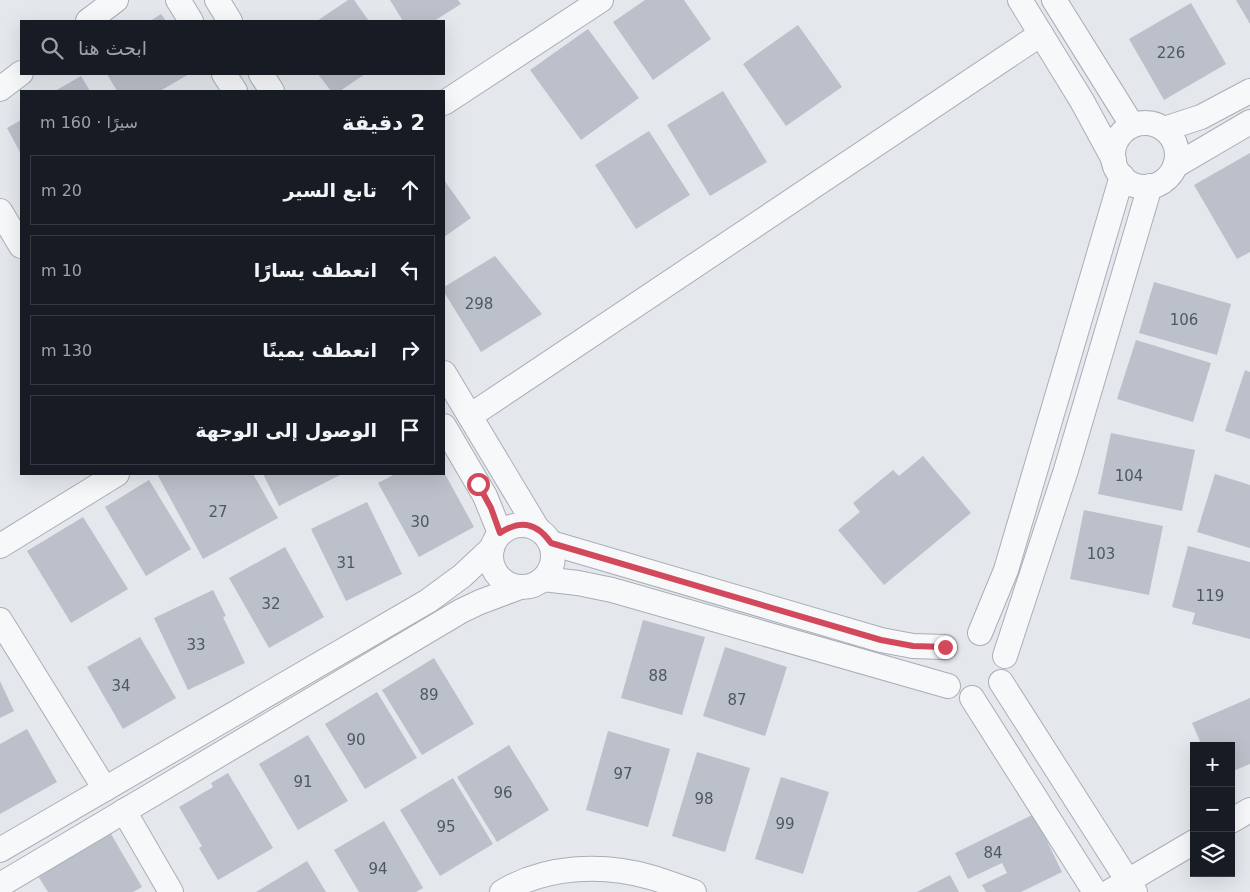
<!DOCTYPE html>
<html lang="ar">
<head>
<meta charset="utf-8">
<style>
	:root { --surface:#171b24; --page:#242831; --text:#f1f3f6; --muted:#9ea1a6; --line:#363941 }
	body { margin:0; font-family:"DejaVu Sans",Vazirmatn,sans-serif; background:var(--page); color:var(--text); direction:rtl }
	.controls { position:absolute; right:15px; bottom:15px; display:grid; overflow:hidden; border-radius:0px; box-shadow:0 5px 20px #0002 }
	.controls button { width:45px; height:45px; display:grid; place-items:center; padding:0; border:0; border-bottom:1px solid var(--line); background:var(--surface); color:var(--text); font:25px sans-serif }
	.stop { position:absolute; width:15px; height:15px; margin:-11px; border:4px solid #d1495b; border-radius:50%; background:#fff }
	.stop.end { background:#d1495b; border-color:#fff; box-shadow:0 1px 5px #0008 }
	.list { margin:0; padding:0; list-style:none }
	h2 { display:flex; justify-content:space-between; align-items:center; height:65px; margin:0; padding:0 20px; font-size:21px }
	h2 small { font-size:16px; font-weight:400; color:var(--muted) }
	.list li { display:grid; grid-template-columns:32px 1fr auto; gap:15px; align-items:center; box-sizing:border-box; height:70px; margin:0 10px 10px; padding:0 10px; border:1px solid var(--line); border-radius:0px }
	.list b { display:block; font-size:19px; white-space:nowrap }
	.list em { font-size:16px; font-style:normal; color:var(--muted) }
	.icon { flex:none; width:28px; height:28px; fill:none; stroke:currentColor; stroke-width:2; stroke-linecap:round; stroke-linejoin:round }
	.map { position:relative; flex:none; width:1250px; height:892px; overflow:hidden; direction:ltr }
	.search { position:absolute; background:var(--surface); box-shadow:0 5px 20px #0002; left:20px; top:20px; width:425px; height:55px; display:flex; align-items:center; gap:12px; box-sizing:border-box; padding:0 18px; border-radius:0px; color:var(--muted); font-size:19px }
	.panel { position:absolute; background:var(--surface); box-shadow:0 5px 20px #0002; left:20px; top:90px; width:425px; height:385px; border-radius:0px; direction:rtl }
	.map>svg:first-child { display:block }
</style>
</head>
<body>
<div class="map">
<svg width="1250" height="892" viewBox="0 0 1250 892">
	<rect width="100%" height="100%" fill="#e4e7ec"/>
	<g fill="#bbc0ca">
		<polygon points="348,0 354,0 369,21 317,21"/>
		<polygon points="390,0 458,0 461,4 434,21 403,21"/>
		<polygon points="645,0 684,0 711,39 653,80 613,22"/>
		<polygon points="1236,0 1250,0 1250,24"/>
		<polygon points="1191,3 1226,64 1164,100 1129,39"/>
		<polygon points="161,14 166,21 150,21"/>
		<polygon points="798,25 842,87 786,126 743,64"/>
		<polygon points="588,29 639,98 581,140 530,70"/>
		<polygon points="107,74 189,74 160,91 117,91"/>
		<polygon points="318,74 365,74 340,91 331,91"/>
		<polygon points="81,76 90,91 55,91"/>
		<polygon points="723,91 767,162 710,196 667,125"/>
		<polygon points="21,120 21,154 7,128"/>
		<polygon points="649,131 690,195 636,229 595,165"/>
		<polygon points="1250,153 1250,252 1237,259 1194,185"/>
		<polygon points="444,180 471,218 444,237"/>
		<polygon points="495,256 542,314 481,352 444,292 444,287"/>
		<polygon points="1154,282 1231,304 1217,355 1139,333"/>
		<polygon points="1136,340 1211,363 1193,422 1117,399"/>
		<polygon points="1245,370 1250,372 1250,439 1225,431"/>
		<polygon points="1111,433 1195,450 1182,511 1098,494"/>
		<polygon points="923,456 971,513 884,585 838,530 860,512 853,503 893,470 899,476"/>
		<polygon points="157,474 253,474 278,518 203,559"/>
		<polygon points="263,474 339,474 340,475 279,506"/>
		<polygon points="395,474 445,474 474,527 419,557 378,483"/>
		<polygon points="1215,474 1250,485 1250,548 1197,532"/>
		<polygon points="149,480 191,549 146,576 105,507"/>
		<polygon points="367,502 402,574 346,601 311,529"/>
		<polygon points="1084,510 1163,526 1149,595 1070,579"/>
		<polygon points="83,517 128,589 71,623 27,551"/>
		<polygon points="1188,546 1250,562 1250,639 1192,624 1195,613 1172,607"/>
		<polygon points="285,547 324,617 269,648 229,578"/>
		<polygon points="213,590 226,616 223,617 245,663 188,690 154,618"/>
		<polygon points="643,620 705,637 682,715 621,698"/>
		<polygon points="140,637 176,698 123,729 87,667"/>
		<polygon points="725,647 787,667 765,736 703,716"/>
		<polygon points="434,658 474,724 422,755 382,690"/>
		<polygon points="0,681 14,711 0,718"/>
		<polygon points="377,692 417,758 365,789 325,724"/>
		<polygon points="1250,698 1250,764 1231,772 1231,746 1202,746 1192,723"/>
		<polygon points="27,729 57,782 0,814 0,744"/>
		<polygon points="608,731 670,749 648,827 586,810"/>
		<polygon points="308,735 348,801 298,830 259,764"/>
		<polygon points="509,745 549,810 497,842 457,777"/>
		<polygon points="697,752 750,768 725,852 672,836"/>
		<polygon points="228,773 273,848 218,880 199,848 202,846 179,807 213,787 211,783"/>
		<polygon points="781,777 829,792 803,874 755,859"/>
		<polygon points="453,778 493,844 440,876 400,810"/>
		<polygon points="1034,814 1062,872 1021,892 986,892 982,885 1007,873 1002,863 968,879 955,853"/>
		<polygon points="384,821 423,888 416,892 359,892 334,850"/>
		<polygon points="111,834 142,887 133,892 48,892 38,876"/>
		<polygon points="307,861 326,892 256,892"/>
		<polygon points="950,875 959,892 917,892"/>
	</g>
	<g fill="none" stroke-linecap="round" stroke-linejoin="round">
		<defs>
			<g id="minor">
				<polyline points="178,0 191,21"/>
				<polyline points="217,0 230,21"/>
				<polyline points="1020,0 1082,101 1114,160"/>
				<polyline points="1054,0 1132,125"/>
				<polyline points="88,21 116,0"/>
				<polyline points="224,74 235,91"/>
				<polyline points="261,74 272,91"/>
				<polyline points="0,89 21,73"/>
				<polyline points="444,103 601,0"/>
				<circle cx="1145" cy="155" r="32"/>
				<polyline points="1164,129 1201,117 1250,91"/>
				<polyline points="1175,166 1250,122"/>
				<polyline points="0,211 21,246"/>
				<polyline points="444,373 537,528"/>
				<polyline points="470,416 1041,34"/>
				<polyline points="444,426 485,496 500,533"/>
				<circle cx="522" cy="556" r="31"/>
				<polyline points="551,543 881,640 913,646 945,647"/>
				<polyline points="0,546 117,474"/>
				<polyline points="543,579 578,583 612,590 948,686"/>
				<polyline points="0,620 105,789"/>
				<polyline points="980,633 1006,570 1122,176"/>
				<polyline points="1005,656 1066,470 1150,186"/>
				<polyline points="1001,682 1135,892"/>
				<polyline points="972,698 1095,892"/>
				<polyline points="124,811 171,892"/>
				<polyline points="1231,821 1250,810"/>
				<polyline points="0,850 428,601 462,576 492,548"/>
				<polyline points="0,885 461,611 480,602 520,587"/>
				<path d="M502,892c43,-26 100,-29 148,-15 15,4 29,10 44,15"/>
				<polyline points="1109,892 1194,842"/>
			</g>
		</defs>
		<use href="#minor" stroke="#a9aeb7" stroke-width="26"/>
		<use href="#minor" stroke="#f7f8fa" stroke-width="24"/>
	</g>
	<g fill="none" stroke-linecap="round" stroke-linejoin="round">
		<path stroke="#d1495b" stroke-width="6" d="M478,484l13,24 9,25c21,-14 37,-10 51,10l330,97 32,6 32,1"/>
	</g>
	<g text-anchor="middle" dominant-baseline="central" stroke-width="5" stroke-linejoin="round" paint-order="stroke">
		<g font-size="15" fill="#4f5766">
			<text x="1171" y="53">226</text>
			<text x="479" y="304">298</text>
			<text x="1184" y="320">106</text>
			<text x="1129" y="476">104</text>
			<text x="218" y="512">27</text>
			<text x="420" y="522">30</text>
			<text x="1101" y="554">103</text>
			<text x="346" y="563">31</text>
			<text x="1210" y="596">119</text>
			<text x="271" y="604">32</text>
			<text x="196" y="645">33</text>
			<text x="658" y="676">88</text>
			<text x="121" y="686">34</text>
			<text x="429" y="695">89</text>
			<text x="737" y="700">87</text>
			<text x="356" y="740">90</text>
			<text x="623" y="774">97</text>
			<text x="303" y="782">91</text>
			<text x="503" y="793">96</text>
			<text x="704" y="799">98</text>
			<text x="785" y="824">99</text>
			<text x="446" y="827">95</text>
			<text x="993" y="853">84</text>
			<text x="378" y="869">94</text>
		</g>
	</g>
</svg>
<div class="controls">
<button>+</button>
<button>−</button>
<button><svg class="icon" aria-label="layers" viewBox="0 0 24 24"><path d="M12 4l9 5-9 5-9-5zM3 14l9 5 9-5"/></svg></button>
</div>
<div class="stop" style="left:478px;top:484px"></div>
<div class="stop end" style="left:945px;top:647px"></div>
<div class="search"><svg class="icon" aria-label="search" viewBox="0 0 24 24"><circle cx="10" cy="10" r="6"/><path d="M15 15l6 6"/></svg>ابحث هنا</div>
<section class="panel">
<h2>2 دقيقة<small>سيرًا · 160 m</small></h2>
<ul class="list">
<li><svg class="icon" aria-label="ahead" viewBox="0 0 24 24"><path d="M12 20V5M6 11l6-6 6 6"/></svg><div><b>تابع السير</b></div><em>20 m</em></li>
<li><svg class="icon" aria-label="left" viewBox="0 0 24 24"><path d="M17 20v-9H6M10 6l-5 5 5 5"/></svg><div><b>انعطف يسارًا</b></div><em>10 m</em></li>
<li><svg class="icon" aria-label="right" viewBox="0 0 24 24"><path d="M7 20v-9h11M14 6l5 5-5 5"/></svg><div><b>انعطف يمينًا</b></div><em>130 m</em></li>
<li><svg class="icon" aria-label="arrive" viewBox="0 0 24 24"><path d="M6 21V4h12l-3 4 3 4H6"/></svg><div><b>الوصول إلى الوجهة</b></div></li>
</ul>
</section>
</div>
</body>
</html>
